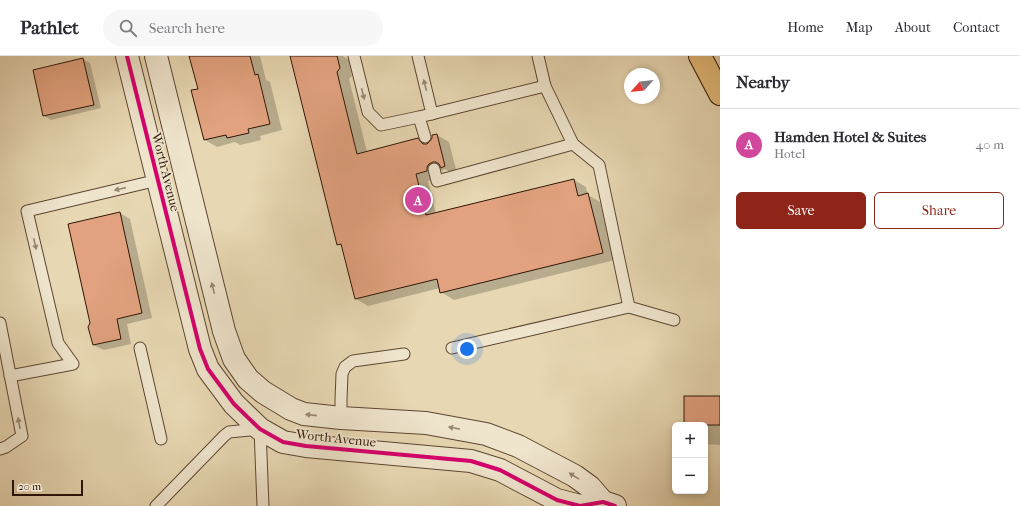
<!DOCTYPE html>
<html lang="en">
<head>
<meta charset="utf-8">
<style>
	:root { --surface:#fff; --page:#f7f7f7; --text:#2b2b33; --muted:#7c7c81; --line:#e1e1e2; --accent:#8f2418 }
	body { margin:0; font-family:"IM FELL French Canon",serif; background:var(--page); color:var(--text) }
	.controls { position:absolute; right:12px; bottom:12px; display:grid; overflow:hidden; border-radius:6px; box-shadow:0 2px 6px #0003 }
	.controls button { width:36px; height:36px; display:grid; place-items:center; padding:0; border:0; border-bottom:1px solid var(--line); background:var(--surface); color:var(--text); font:20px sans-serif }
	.compass { position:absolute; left:624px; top:12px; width:36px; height:36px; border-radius:50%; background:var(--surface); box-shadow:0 2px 6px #0003; rotate:243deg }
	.scale { position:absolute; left:12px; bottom:10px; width:71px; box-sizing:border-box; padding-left:4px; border:2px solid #301608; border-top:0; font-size:11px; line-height:14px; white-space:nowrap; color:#301608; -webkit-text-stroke:3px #efe5cd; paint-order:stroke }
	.you { position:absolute; left:467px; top:293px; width:14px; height:14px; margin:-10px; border:3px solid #fff; border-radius:50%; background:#1a73e8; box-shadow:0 0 0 6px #1a73e833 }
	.badge { display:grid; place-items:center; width:26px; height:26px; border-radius:50%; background:var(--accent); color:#fff; font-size:13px; font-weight:700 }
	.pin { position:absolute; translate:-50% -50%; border:2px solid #fff; box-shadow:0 1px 4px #0006 }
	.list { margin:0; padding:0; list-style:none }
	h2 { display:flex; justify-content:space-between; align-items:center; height:52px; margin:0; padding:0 16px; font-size:17px }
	h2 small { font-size:13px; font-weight:400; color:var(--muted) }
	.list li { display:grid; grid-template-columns:26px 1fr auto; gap:12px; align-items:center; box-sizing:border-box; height:72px; padding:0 16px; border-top:1px solid var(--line) }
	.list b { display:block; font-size:15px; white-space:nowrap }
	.list p { margin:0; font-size:13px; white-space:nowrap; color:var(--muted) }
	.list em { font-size:13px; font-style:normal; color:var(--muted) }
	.actions { display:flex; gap:8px; padding:12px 16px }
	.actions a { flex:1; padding:9px 0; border:1px solid var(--accent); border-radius:6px; text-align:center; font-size:14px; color:var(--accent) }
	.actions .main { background:var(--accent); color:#fff }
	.icon { flex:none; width:22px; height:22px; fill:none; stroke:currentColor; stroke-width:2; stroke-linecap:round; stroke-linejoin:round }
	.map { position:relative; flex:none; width:720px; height:450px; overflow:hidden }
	header { display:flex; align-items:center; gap:24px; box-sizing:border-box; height:56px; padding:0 20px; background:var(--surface); border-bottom:1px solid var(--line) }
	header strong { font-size:19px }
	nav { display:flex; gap:22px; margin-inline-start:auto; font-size:14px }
	.search { width:280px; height:36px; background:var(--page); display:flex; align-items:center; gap:10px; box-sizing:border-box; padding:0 14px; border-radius:22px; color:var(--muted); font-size:15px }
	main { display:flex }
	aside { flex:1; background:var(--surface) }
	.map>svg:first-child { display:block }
</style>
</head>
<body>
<header>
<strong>Pathlet</strong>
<div class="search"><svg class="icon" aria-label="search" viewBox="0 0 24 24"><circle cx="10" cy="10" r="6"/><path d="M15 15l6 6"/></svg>Search here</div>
<nav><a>Home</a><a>Map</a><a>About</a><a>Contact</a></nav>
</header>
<main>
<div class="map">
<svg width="720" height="450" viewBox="0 0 720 450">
	<rect width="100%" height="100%" fill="#e7d7b2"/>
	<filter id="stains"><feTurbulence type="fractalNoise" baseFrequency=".005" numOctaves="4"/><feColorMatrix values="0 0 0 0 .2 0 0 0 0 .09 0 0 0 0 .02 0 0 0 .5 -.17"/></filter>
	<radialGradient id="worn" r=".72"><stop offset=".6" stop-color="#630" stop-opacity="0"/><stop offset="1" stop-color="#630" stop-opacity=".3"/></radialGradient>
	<g fill="#0003">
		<polygon points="189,0 260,0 266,24 270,26 282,74 260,80 261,84 240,89 235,86 217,91 205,84 199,34"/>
		<polygon points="291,0 343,0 349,4 352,20 349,23 367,96 418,84 427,89 437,79 449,86 457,117 454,118 445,113 441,115 439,119 439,122 428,125 436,158 574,124 586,131 588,139 600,146 615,204 454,244 441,236 440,232 368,250 356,243 343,191 338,188"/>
		<polygon points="83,3 90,7 101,52 51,64 44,60"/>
		<polygon points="120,157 130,163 152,262 127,268 131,288 104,294 93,289"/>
		<polygon points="720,341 720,389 705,388 705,369 685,369"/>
	</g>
	<g fill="#e2a27f" stroke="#301608">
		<polygon points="189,0 250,0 255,19 258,18 270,68 248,73 249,77 227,82 226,79 204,84 191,34 198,33"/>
		<polygon points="290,0 337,0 340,12 337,16 357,98 418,82 421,86 423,88 427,88 430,85 432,82 432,79 437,78 445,110 441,112 439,108 436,106 433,106 429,108 427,111 427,115 416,118 426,159 574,123 578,140 588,137 603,197 440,237 437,223 355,243 341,188 337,189"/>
		<polygon points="83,2 94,49 43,60 33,14"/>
		<polygon points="120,156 142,257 117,263 121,283 93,289 88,271 90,267 68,168"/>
		<rect x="684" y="340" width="36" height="29"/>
	</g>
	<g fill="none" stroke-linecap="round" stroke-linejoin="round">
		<defs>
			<g id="service">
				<polyline points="354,0 368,56 381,69 419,61 545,30 573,88 599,109 629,251 452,292"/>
				<polyline points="418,0 432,58"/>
				<polyline points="538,0 545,30"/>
				<polyline points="419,61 425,81"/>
				<polyline points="434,113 437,125 573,88"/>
				<polyline points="629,251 674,264"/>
				<polyline points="0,267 22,380 6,391 0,393"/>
				<polyline points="140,292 161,383"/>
				<polyline points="10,320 73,308 58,287 27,155 158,124"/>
				<polyline points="341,362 341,344 342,318 345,311 353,305 404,298"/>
				<polyline points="156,450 224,380 229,376 260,373 263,450"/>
			</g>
			<g id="minor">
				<polyline points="127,0 200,293 208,313 234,348 260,373 283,386 306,390 471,405 500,414 557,444 580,450 603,446 615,450"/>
				<polyline points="156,0 224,275 234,303 248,323 263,336 291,353 304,358 341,362 426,367 486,378 518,390 575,420 590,431 603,446"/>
			</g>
			<polyline id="motorway" points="700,0 720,38"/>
		</defs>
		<use href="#service" stroke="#5e4632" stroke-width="13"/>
		<use href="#minor" stroke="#5e4632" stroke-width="24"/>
		<use href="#motorway" stroke="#301608" stroke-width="24"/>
		<use href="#service" stroke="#efe5cd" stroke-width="11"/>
		<use href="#minor" stroke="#efe5cd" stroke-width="22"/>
		<use href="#motorway" stroke="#e4bc79" stroke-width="22"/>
		<defs>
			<polyline id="cycleway" points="127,0 200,293 208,313 234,348 260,373 283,386 306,390 471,405 500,414 557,444 580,450 603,446 615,450"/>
		</defs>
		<use href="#cycleway" stroke="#efe5cd" stroke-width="6"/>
		<use href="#cycleway" stroke="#d6006c" stroke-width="4"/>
	</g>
	<defs><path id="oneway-solid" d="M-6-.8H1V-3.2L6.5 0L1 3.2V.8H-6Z"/></defs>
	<g fill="#998874">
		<use href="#oneway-solid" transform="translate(425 29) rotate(-104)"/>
		<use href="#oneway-solid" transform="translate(363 38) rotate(76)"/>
		<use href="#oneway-solid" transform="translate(120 133) rotate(167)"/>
		<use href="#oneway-solid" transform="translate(35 188) rotate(77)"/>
		<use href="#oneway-solid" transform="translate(213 232) rotate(-104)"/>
		<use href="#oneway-solid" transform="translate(311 359) rotate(-174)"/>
		<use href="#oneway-solid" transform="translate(19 367) rotate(-101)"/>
		<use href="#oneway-solid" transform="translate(454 372) rotate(-169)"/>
		<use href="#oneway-solid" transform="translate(574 420) rotate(-148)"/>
	</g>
	<g text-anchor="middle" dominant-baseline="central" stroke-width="3.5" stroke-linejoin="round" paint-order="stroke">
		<g font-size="13" fill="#301608" stroke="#efe5cd">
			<text transform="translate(166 116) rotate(76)">Worth Avenue</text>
			<text transform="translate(336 382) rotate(6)">Worth Avenue</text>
		</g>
	</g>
	<rect width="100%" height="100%" filter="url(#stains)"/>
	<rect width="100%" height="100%" fill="url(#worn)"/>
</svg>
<div class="controls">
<button>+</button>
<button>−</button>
</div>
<svg class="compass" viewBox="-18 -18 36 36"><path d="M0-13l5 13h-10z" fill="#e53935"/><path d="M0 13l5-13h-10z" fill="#7c7c81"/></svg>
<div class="scale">20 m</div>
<div class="you"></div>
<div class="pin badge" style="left:418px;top:144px;background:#d1479c">A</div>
</div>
<aside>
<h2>Nearby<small></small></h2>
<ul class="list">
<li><span class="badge" style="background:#d1479c">A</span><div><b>Hamden Hotel &amp; Suites</b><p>Hotel</p></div><em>40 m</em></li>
</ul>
<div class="actions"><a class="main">Save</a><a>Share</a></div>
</aside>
</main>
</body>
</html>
